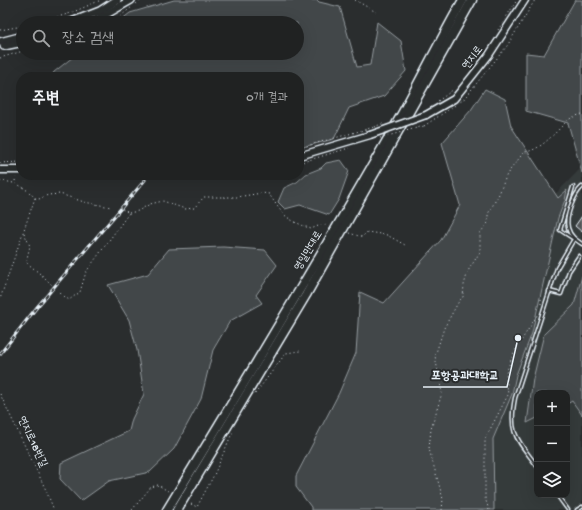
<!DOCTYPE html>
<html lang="ko">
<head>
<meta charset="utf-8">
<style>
	:root { --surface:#202222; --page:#282a2a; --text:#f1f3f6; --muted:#a2a4a5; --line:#3d3f40 }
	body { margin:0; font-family:"Gochi Hand","Poor Story",sans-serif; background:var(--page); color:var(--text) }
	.controls { position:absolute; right:12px; bottom:12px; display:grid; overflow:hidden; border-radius:8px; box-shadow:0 4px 16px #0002 }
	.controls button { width:36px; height:36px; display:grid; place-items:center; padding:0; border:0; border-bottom:1px solid var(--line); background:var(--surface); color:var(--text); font:20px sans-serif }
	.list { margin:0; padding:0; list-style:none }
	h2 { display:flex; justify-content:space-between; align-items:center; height:52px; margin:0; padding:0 16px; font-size:17px }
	h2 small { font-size:13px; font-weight:400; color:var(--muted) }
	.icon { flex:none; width:22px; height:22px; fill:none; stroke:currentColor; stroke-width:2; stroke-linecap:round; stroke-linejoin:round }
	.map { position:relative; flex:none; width:582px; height:510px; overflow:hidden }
	.search { position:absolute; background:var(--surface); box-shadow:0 4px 16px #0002; left:16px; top:16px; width:288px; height:44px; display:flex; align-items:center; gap:10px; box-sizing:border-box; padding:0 14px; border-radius:22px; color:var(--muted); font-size:15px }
	.panel { position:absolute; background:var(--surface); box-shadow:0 4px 16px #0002; left:16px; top:72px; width:288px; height:108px; border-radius:16px }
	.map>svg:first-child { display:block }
</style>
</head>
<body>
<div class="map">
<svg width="582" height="510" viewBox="0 0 582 510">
	<rect width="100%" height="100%" fill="#2a2d2e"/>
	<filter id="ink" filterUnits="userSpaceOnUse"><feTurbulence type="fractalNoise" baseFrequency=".025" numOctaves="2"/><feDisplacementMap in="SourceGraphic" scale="8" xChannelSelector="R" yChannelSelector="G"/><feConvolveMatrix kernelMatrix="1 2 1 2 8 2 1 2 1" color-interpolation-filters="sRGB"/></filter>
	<g filter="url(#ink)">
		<path fill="#363a3b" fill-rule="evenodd" d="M579,170l3,1v339h-175l63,-228zM537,393h30v102h-30z"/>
		<g fill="#424648" stroke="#959ca0">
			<polygon points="174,0 317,0 319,2 340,7 357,67 370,65 377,22 401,41 406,71 384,96 349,108 334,139 299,148 299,77 51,77 54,72 78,53 297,53 297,23 117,23 130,13"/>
			<polygon points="575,0 582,0 582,173 568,123 526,111 526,53 544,55"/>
			<polygon points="485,89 505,99 511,126 558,198 567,190 565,200 558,218 532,333 516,375 512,394 493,439 494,510 311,510 311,507 296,487 296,476 339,393 356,353 360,292 384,303 441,240 460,205 442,143 471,110"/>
			<polygon points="341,160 349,171 339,199 329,215 300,205 285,209 278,202 284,188 297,182 306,174 321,168 326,163"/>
			<polygon points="223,247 265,250 277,265 256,295 262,303 230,321 213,350 201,399 174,449 150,472 109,481 81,501 60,479 61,463 129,431 132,419 144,394 137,350 129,320 108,285 148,274 169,249"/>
			<polygon points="582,276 582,415 572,401 567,404 567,393 537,393 537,418 527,423 533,379 544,334 574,305"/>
		</g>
		<polygon fill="#535759" stroke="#e8f1f8" points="582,216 582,232 575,226"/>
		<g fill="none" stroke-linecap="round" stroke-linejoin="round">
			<defs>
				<g id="lane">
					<path d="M582,187c-8,7 -17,30 -14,41 2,8 8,12 14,16"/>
					<polyline points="549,291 561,294 569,271 579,256"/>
					<path d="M537,466c-20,-27 -29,-32 -22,-68l42,-130 17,-29 -14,-9 13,-43"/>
					<polyline points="557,495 568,510"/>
					<polyline points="577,510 582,507"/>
				</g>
				<g id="secondary">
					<polyline points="426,115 454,99 489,55 525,0"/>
					<polyline points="299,156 370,135"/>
					<polyline points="0,170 21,170"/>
				</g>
				<g id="primary">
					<polyline points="69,23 100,11 117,0"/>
					<polyline points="91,23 131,0"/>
					<polyline points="0,42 23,36"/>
					<polyline points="4,46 23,42"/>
				</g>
				<g id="highway">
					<path d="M167,510c80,-131 160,-264 236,-398 20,-37 39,-75 60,-112"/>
					<polyline points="177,510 306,295 472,0"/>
				</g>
			</defs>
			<use href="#lane" stroke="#e8f1f8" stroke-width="5"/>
			<use href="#secondary" stroke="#e8f1f8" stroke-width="9"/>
			<use href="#primary" stroke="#e8f1f8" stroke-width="10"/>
			<use href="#highway" stroke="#e8f1f8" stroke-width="11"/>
			<g stroke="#e8f1f8" stroke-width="1" stroke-dasharray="1 3" stroke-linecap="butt">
				<polyline points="355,0 376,12"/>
				<polyline points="136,4 141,0"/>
				<polyline points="38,23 71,13 101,0"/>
				<polyline points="106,23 122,15 132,7"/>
				<polyline points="0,30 23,26"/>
				<polyline points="498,30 517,0"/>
				<polyline points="0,58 23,51"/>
				<polyline points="438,101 454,89"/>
				<polyline points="424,126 463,100 507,46 535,0"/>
				<polyline points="299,148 374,127"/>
				<polyline points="0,163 21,162"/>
				<polyline points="299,163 349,148"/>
				<polyline points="150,175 235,175"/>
				<path d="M0,181c16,1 24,5 35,17l-35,101"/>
				<polyline points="15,181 16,177"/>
				<polyline points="35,198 39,199 48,195 60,194 84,202 111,207"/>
				<path d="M129,213l9,-2 12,-7 13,-3 22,8 9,-1 10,-11h33l25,-4 7,1c16,24 16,24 42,35l12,-5 4,2"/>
				<polyline points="24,233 30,246 26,262 45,278"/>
				<polyline points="349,233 362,237 367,232 387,235 405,245"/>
				<polyline points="61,294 69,300 80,292 86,272 129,213 122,209"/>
				<polyline points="541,304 541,299"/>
				<polyline points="0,394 45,488 54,510"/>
				<polyline points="255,394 286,353 300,351"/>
				<polyline points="191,504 197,507 214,475 233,431"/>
				<polyline points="132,510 151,487 158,485 168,491"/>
				<path d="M442,510l1,-11 -14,-50 2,-20 11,-36 -7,-37 9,-28 15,-27 4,-4 1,-12 4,-14 12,-19v-19l8,-10v-9l11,-20 8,-20 17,-22c16,-1 31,-19 41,-29 4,-5 11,-7 17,-9"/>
				<polyline points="489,510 485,498 485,439 508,395 506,373 514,352 538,314"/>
			</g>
			<use href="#lane" stroke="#2a2d2e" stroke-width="2"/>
			<use href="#secondary" stroke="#2a2d2e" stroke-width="6"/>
			<use href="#primary" stroke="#2a2d2e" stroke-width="7"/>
			<use href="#highway" stroke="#2a2d2e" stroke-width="8"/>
			<defs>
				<polyline id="rail" points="0,354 37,307 145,180"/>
			</defs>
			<use href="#rail" stroke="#e8f1f8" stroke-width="3"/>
			<use href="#rail" stroke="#2a2d2e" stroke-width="1.5" stroke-dasharray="4.5" stroke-linecap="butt"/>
			<defs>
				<polyline id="secondary-bridge" points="370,135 426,115"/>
			</defs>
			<use href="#secondary-bridge" stroke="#e8f1f8" stroke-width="9" stroke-linecap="butt"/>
			<g stroke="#e8f1f8" stroke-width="1" stroke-dasharray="1 3" stroke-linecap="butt">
				<polyline points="374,127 384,123"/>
				<polyline points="380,138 424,126"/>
				<polyline points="45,278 61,294"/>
			</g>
			<use href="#secondary-bridge" stroke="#2a2d2e" stroke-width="6"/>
		</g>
	</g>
	<g text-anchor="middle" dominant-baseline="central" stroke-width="4" stroke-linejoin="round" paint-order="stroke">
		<g font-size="11" fill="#e8f1f8" stroke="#2a2d2e">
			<text transform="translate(473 58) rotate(-52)">연지로</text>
			<text transform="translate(309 251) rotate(-59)">영일만대로</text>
			<text transform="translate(32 442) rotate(65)">연지로18번길</text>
		</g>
	</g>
	<path fill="none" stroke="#e8f1f8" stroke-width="1.5" d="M518 338L507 387H423"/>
	<circle fill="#e8f1f8" stroke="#2a2d2e" stroke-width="1.5" cx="518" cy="338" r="4"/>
	<g font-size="12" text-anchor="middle" font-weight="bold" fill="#e8f1f8" stroke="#2a2d2e" stroke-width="4" stroke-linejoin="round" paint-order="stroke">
		<text x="465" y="379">포항공과대학교</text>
	</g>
</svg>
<div class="controls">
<button>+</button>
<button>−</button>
<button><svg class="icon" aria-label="layers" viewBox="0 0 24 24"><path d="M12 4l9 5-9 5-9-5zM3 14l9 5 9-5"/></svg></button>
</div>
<div class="search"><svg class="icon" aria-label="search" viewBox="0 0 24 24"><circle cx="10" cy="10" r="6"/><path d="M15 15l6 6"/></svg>장소 검색</div>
<section class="panel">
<h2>주변<small>0개 결과</small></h2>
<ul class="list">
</ul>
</section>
</div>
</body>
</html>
